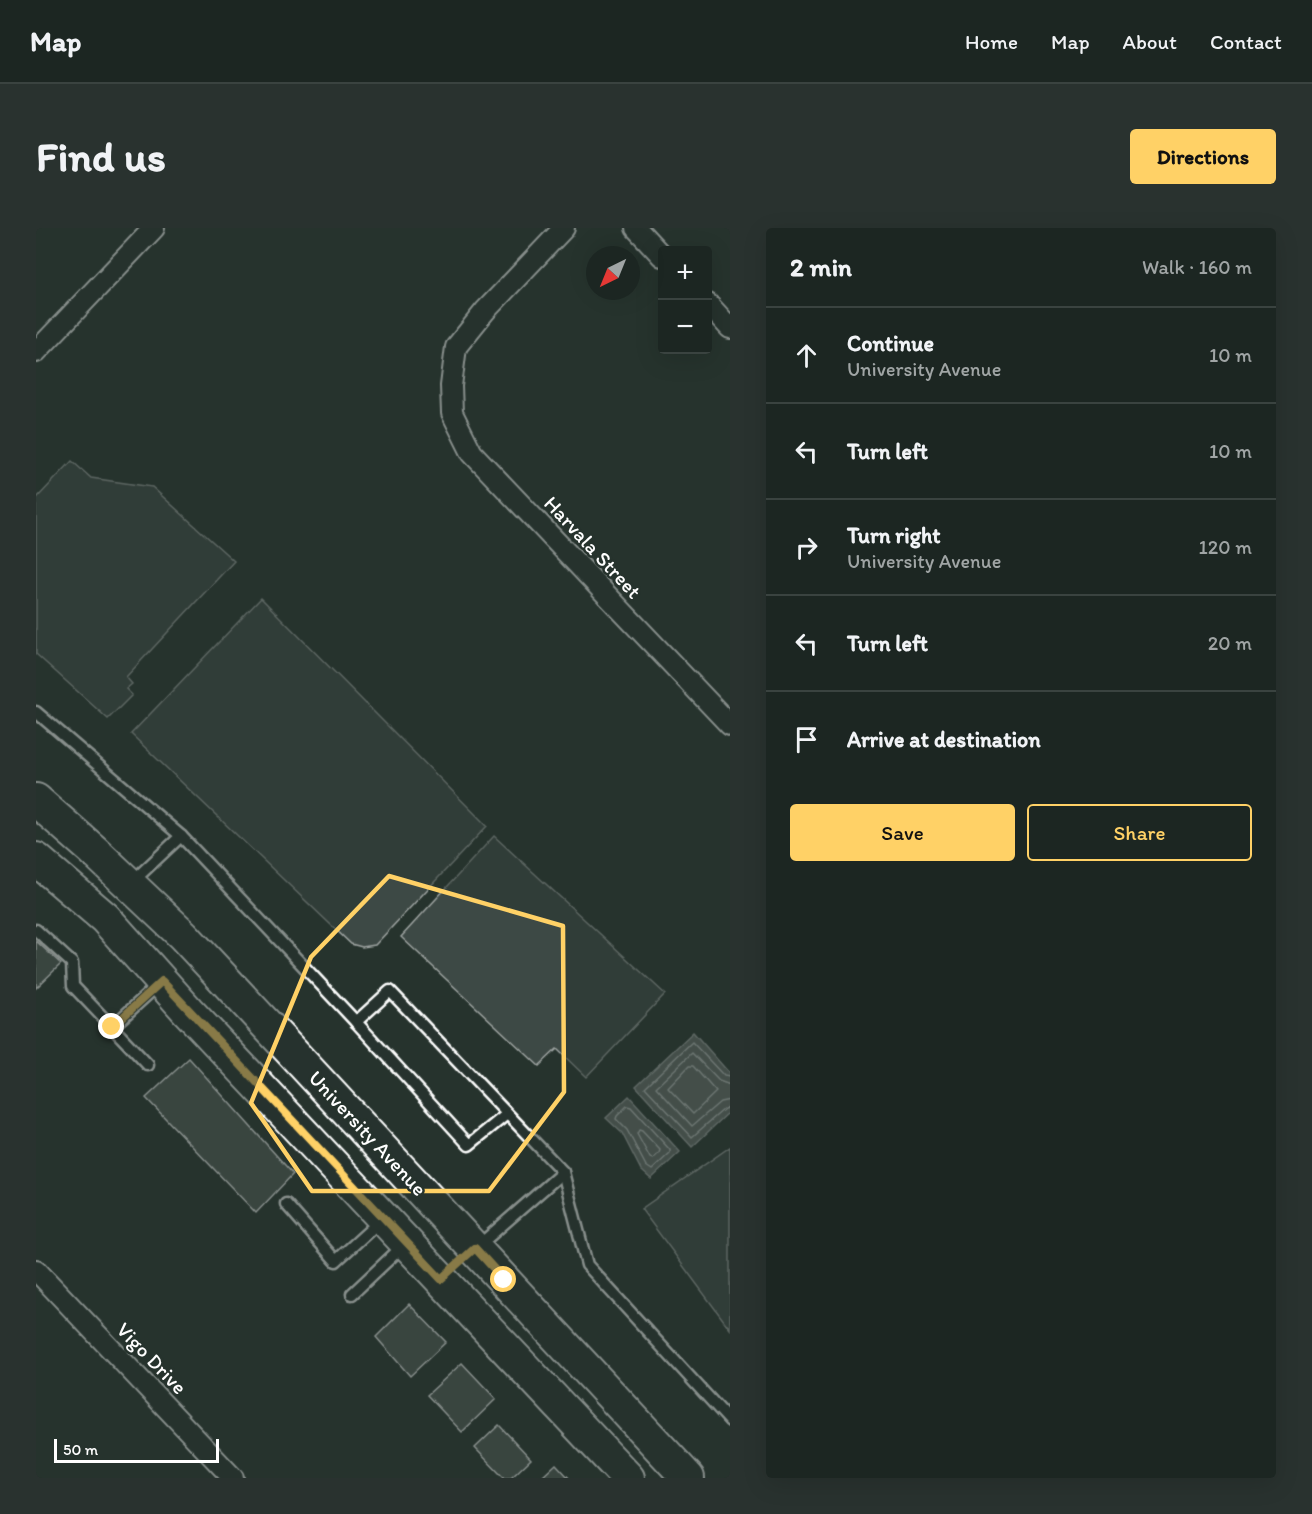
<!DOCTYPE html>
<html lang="en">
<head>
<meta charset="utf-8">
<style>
	:root { --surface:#1c2622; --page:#29322f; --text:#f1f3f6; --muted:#a0a5a5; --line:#3a4340; --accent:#ffd166 }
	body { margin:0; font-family:Itim,sans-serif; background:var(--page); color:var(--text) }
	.controls { position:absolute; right:18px; top:18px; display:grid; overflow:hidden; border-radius:6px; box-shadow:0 6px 24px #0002 }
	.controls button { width:54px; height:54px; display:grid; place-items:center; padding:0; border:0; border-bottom:2px solid var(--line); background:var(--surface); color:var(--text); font:30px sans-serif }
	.compass { position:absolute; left:550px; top:18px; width:54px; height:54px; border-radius:50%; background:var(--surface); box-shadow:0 6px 24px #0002; rotate:223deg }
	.scale { position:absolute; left:18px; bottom:15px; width:165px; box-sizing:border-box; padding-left:6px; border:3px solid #fff; border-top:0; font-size:16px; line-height:21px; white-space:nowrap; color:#fff; -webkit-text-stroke:4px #26332d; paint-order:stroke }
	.stop { position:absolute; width:18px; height:18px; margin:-14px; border:4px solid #ffd166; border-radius:50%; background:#fff }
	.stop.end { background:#ffd166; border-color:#fff; box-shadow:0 2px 6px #0008 }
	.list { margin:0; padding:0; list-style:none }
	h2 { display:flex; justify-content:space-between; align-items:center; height:78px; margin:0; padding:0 24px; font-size:26px }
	h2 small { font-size:20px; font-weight:400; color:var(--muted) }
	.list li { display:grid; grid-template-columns:39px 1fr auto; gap:18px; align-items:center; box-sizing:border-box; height:96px; padding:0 24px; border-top:2px solid var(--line) }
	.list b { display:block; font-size:22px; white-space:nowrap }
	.list p { margin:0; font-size:20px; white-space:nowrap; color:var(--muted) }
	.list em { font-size:20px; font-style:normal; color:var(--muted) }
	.actions { display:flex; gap:12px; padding:18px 24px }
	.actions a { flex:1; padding:14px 0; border:2px solid var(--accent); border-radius:6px; text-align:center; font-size:21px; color:var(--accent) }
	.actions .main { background:var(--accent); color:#111 }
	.icon { flex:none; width:33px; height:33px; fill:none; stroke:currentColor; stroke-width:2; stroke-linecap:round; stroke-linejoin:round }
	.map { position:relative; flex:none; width:694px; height:1250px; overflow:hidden; border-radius:6px }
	header { display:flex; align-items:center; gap:36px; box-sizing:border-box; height:84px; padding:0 30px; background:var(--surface); border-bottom:2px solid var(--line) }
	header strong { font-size:28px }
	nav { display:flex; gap:33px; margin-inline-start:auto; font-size:21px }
	.intro { display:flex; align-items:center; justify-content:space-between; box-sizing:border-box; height:144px; padding:0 36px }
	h1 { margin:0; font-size:42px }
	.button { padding:15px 27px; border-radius:6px; background:var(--accent); color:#111; font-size:21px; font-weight:700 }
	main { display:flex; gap:36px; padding:0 36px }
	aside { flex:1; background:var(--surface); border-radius:6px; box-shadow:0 6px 24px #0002 }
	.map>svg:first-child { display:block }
</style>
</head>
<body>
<header>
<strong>Map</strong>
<nav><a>Home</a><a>Map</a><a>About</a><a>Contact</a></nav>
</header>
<div class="intro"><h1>Find us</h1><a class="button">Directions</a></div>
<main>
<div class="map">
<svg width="694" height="1250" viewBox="0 0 694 1250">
	<rect width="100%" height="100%" fill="#26332d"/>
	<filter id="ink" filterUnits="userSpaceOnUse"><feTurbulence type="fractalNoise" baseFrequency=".0167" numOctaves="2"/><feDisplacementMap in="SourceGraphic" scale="12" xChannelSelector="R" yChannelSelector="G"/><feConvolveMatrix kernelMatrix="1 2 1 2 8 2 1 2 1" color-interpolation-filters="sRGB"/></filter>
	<g filter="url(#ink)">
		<g fill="#3e4944" stroke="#9ea4a2" stroke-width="1.5">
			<polygon points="36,233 55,250 116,259 198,333 90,449 96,456 90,461 96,467 72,491 0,426 0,271"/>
			<polygon points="225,370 451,598 339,717 326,719 315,716 95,506"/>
			<polygon points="458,608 629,766 550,849 521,821 503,838 365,709"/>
			<polygon points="694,919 694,1101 605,981"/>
		</g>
		<g fill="#67706c" stroke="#a4a9a7" stroke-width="1.5">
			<polygon points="657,804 694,846 694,883 656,919 600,858"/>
			<polygon points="593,868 644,924 615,951 605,942 586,905 570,890"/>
		</g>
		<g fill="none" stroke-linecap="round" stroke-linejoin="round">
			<g stroke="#c2c6c4" stroke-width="1.5">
				<polygon points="653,838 657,838 680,864 657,886 632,860"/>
				<polyline points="694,849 688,848 656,814 609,859 656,909 688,881 694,879"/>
				<polyline points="694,857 683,853 656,825 620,859 656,898 684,874 694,872"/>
				<polygon points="591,878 595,879 634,922 634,925 616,942 610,938 591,902 580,891 581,888"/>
				<polygon points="603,902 606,903 624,922 623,925 617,931 614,930 601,906"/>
			</g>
		</g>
		<g fill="#515c57" stroke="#fff" stroke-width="1.5">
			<polygon points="0,713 25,736 0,760"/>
			<polygon points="153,830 257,946 220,985 110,870"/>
			<polygon points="373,1076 410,1114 374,1148 340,1109"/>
			<polygon points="426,1135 460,1171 426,1204 391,1167"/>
			<polygon points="463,1197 495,1231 475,1250 468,1250 439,1220"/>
			<polygon points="520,1236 533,1250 505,1250"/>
		</g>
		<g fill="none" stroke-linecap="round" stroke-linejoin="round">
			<defs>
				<g id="lane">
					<polyline points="0,484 145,608 320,794 354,763 527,944 551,1037 694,1193"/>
					<polyline points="95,655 145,608"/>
					<polyline points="0,702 36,735 37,758 76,799"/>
					<polyline points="320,794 433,917 471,886"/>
					<polyline points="112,837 76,799 123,756"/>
					<polyline points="250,976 300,1033 345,992"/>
					<polyline points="441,1019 527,944"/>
					<polyline points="316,1066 368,1017"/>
				</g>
				<g id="street">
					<polyline points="528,0 449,83 420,119 415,158 416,185 436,225 694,497"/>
					<polyline points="600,0 626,28"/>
					<polyline points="672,76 694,100"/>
					<polyline points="0,124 118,0"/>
					<polyline points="0,1042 197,1250"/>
				</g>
				<g id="primary">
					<polyline points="0,572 57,622 147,707 652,1250"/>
					<polyline points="0,631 69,690 152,783 592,1250"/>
				</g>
			</defs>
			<use href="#lane" stroke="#fff" stroke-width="15"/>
			<use href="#street" stroke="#fff" stroke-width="24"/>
			<use href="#primary" stroke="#fff" stroke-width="36"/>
			<use href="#lane" stroke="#26332d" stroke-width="10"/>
			<use href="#street" stroke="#26332d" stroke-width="20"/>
			<use href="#primary" stroke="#26332d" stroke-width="32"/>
		</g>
	</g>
	<g fill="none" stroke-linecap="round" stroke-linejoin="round" filter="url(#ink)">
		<polyline stroke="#ffd166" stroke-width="8" points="76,799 126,753 405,1051 439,1020 468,1052"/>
	</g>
	<path d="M0 0H694V1250H0ZM353,648l174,50 1,166 -75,99h-177l-61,-88 60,-146z" fill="#26332d" fill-opacity=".55" fill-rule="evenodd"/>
	<path fill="none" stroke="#ffd166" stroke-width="4.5" stroke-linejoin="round" d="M353,648l174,50 1,166 -75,99h-177l-61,-88 60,-146z"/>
	<g text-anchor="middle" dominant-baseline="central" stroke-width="5" stroke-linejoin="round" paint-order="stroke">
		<g font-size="21" fill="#fff" stroke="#26332d">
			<text transform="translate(557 319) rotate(47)">Harvala Street</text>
			<text transform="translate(332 905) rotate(47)">University Avenue</text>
			<text transform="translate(116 1130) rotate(46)">Vigo Drive</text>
		</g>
	</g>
</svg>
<div class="controls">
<button>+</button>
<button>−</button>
</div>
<svg class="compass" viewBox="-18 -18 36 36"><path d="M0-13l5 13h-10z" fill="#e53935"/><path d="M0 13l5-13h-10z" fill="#a0a5a5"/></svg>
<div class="scale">50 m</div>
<div class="stop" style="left:468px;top:1052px"></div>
<div class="stop end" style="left:76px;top:799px"></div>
</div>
<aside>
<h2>2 min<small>Walk · 160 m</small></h2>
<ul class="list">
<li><svg class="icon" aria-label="ahead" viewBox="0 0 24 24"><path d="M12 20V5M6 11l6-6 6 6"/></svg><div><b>Continue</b><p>University Avenue</p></div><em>10 m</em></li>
<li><svg class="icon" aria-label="left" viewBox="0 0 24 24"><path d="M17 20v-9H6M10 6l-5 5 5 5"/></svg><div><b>Turn left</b></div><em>10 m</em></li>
<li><svg class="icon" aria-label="right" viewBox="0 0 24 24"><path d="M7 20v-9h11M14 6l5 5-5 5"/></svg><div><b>Turn right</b><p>University Avenue</p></div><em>120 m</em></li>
<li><svg class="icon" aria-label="left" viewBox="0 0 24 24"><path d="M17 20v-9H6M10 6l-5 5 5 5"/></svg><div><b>Turn left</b></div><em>20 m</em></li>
<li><svg class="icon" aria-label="arrive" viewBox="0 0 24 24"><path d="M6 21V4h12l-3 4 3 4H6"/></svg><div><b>Arrive at destination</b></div></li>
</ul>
<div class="actions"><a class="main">Save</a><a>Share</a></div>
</aside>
</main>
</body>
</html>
